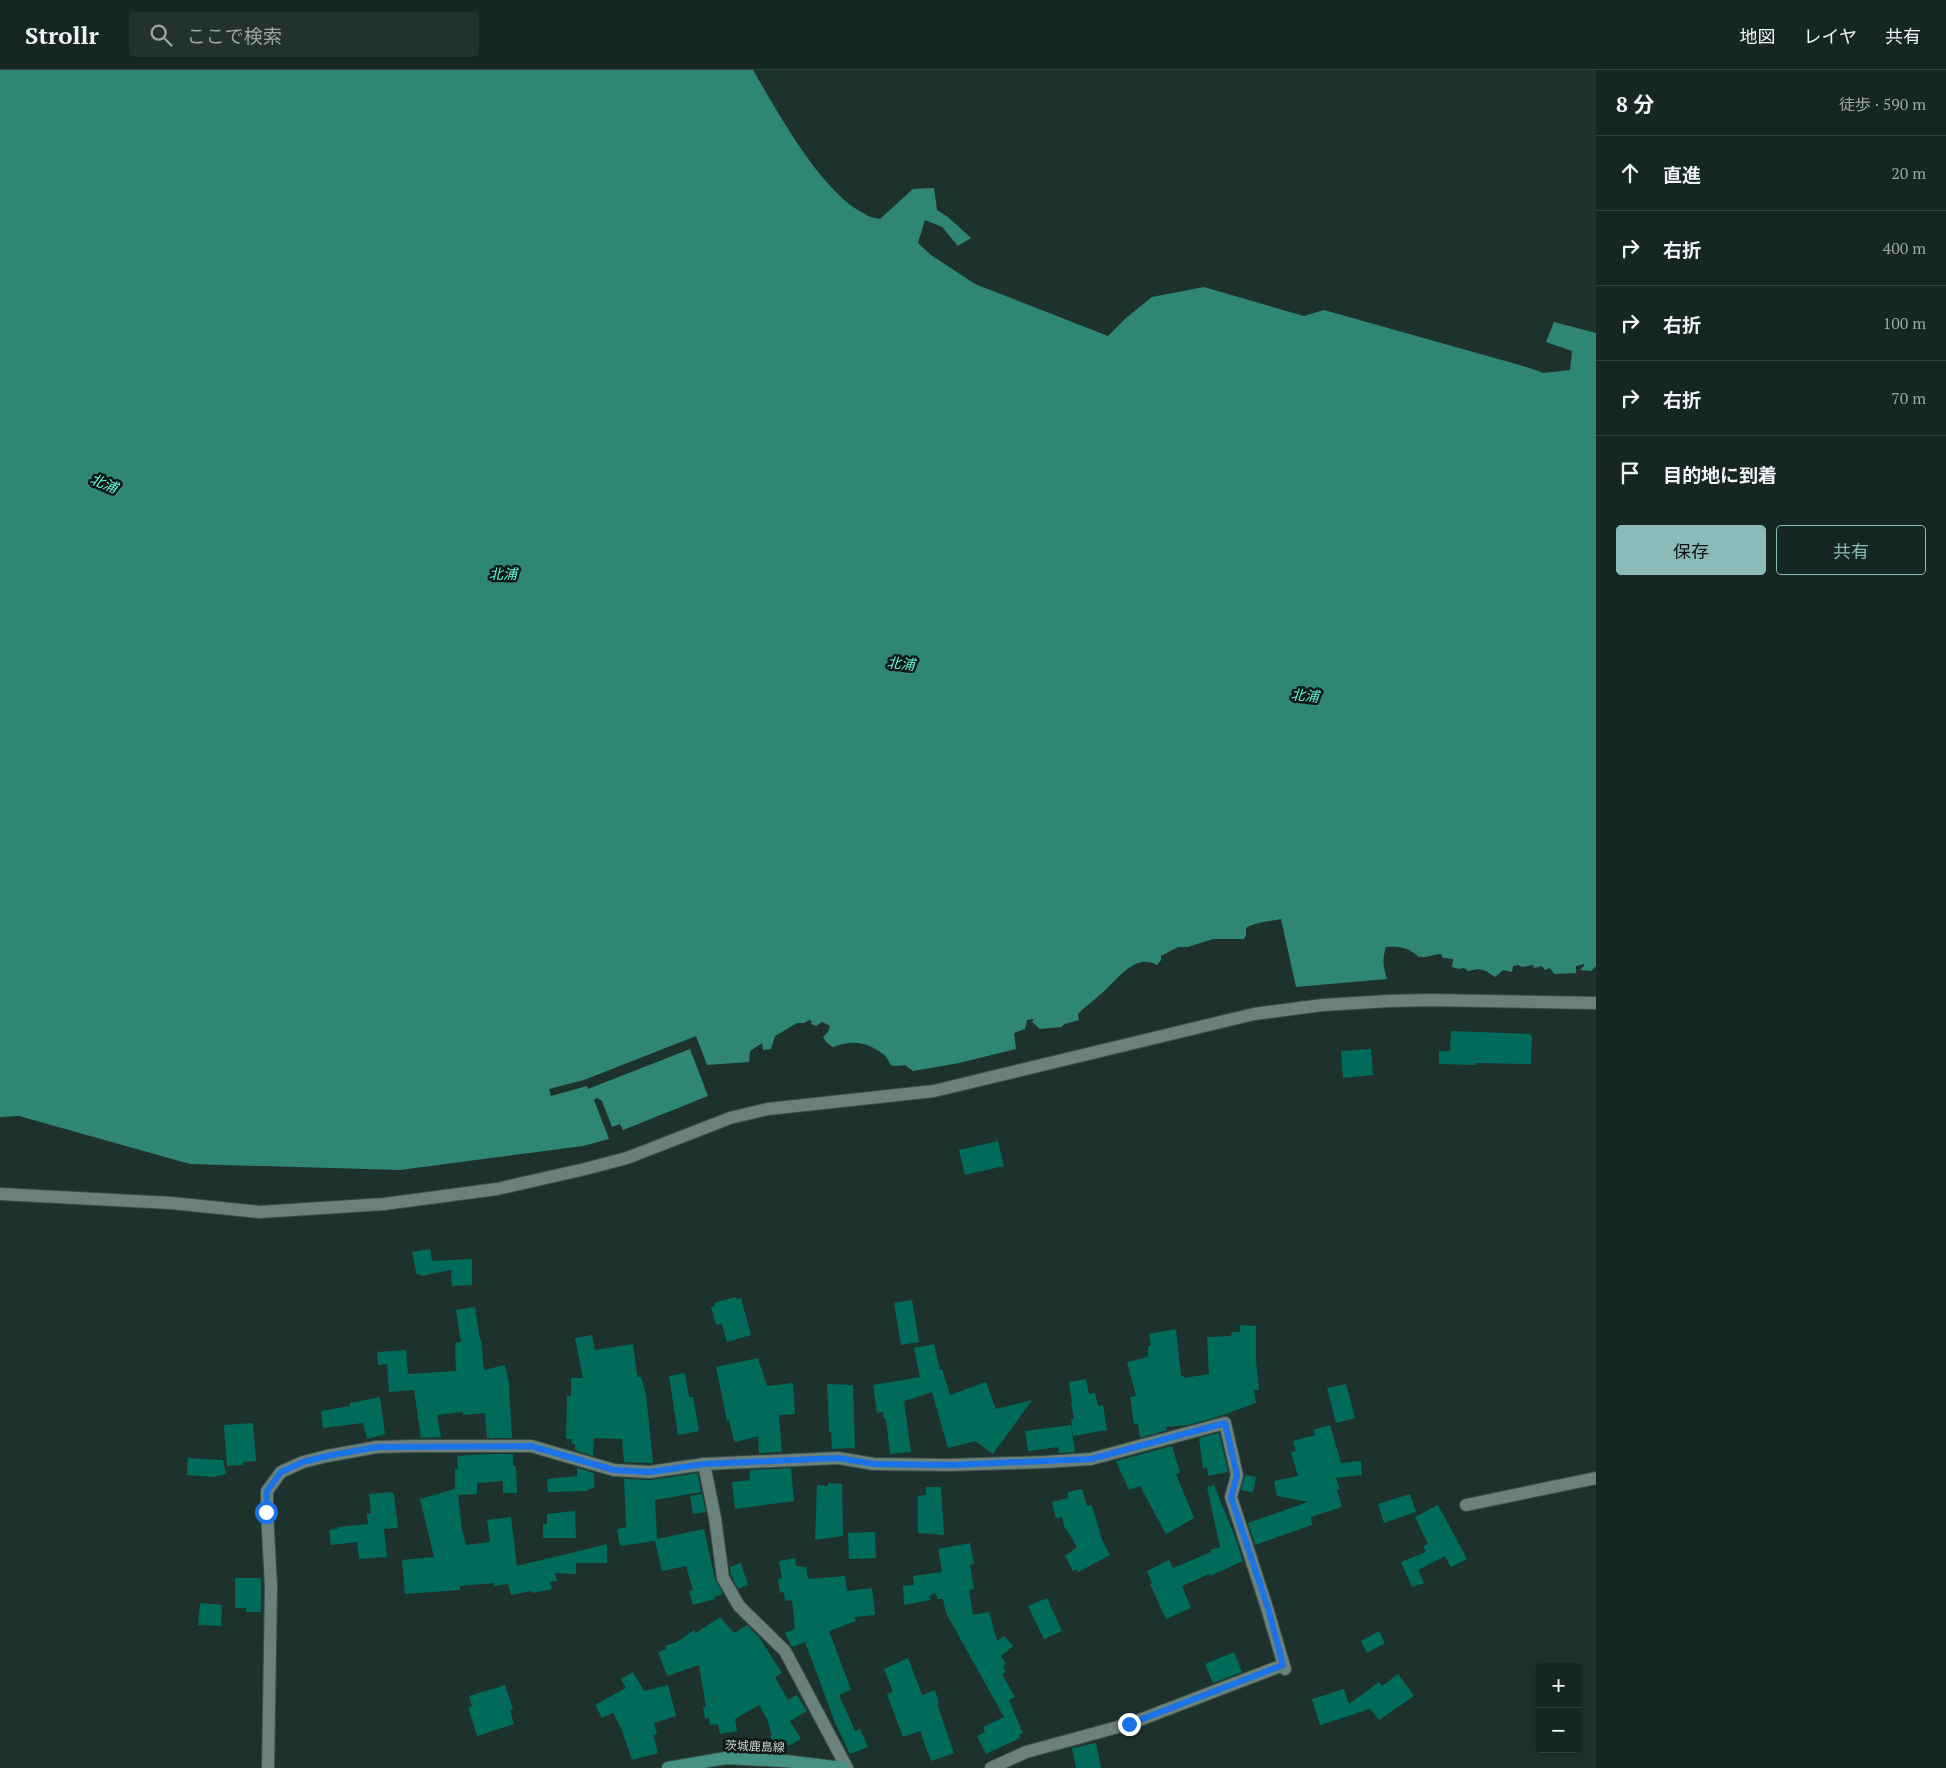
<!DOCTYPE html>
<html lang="ja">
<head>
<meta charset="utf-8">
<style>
	:root { --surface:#162622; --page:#23322f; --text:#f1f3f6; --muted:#9ea5a5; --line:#354340; --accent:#8bbbb9 }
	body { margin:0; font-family:"PT Serif","Noto Sans JP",serif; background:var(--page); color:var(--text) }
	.controls { position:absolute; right:15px; bottom:15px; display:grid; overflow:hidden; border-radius:5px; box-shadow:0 2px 8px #0003 }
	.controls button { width:45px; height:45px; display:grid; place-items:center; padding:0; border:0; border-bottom:1px solid var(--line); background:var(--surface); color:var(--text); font:25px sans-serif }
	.stop { position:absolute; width:15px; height:15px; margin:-11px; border:4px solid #1a73e8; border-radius:50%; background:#fff }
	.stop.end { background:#1a73e8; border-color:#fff; box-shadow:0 1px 5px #0008 }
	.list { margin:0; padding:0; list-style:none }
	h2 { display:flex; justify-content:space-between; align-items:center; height:65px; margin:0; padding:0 20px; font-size:21px }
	h2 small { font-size:16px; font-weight:400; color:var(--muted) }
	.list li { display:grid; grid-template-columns:32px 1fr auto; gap:15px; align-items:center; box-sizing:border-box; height:75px; padding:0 20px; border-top:1px solid var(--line) }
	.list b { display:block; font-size:19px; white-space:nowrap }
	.list em { font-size:16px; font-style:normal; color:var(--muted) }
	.actions { display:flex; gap:10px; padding:15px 20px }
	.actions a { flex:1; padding:11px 0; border:1px solid var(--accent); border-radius:5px; text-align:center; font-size:18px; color:var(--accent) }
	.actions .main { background:var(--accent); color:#111 }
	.icon { flex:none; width:28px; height:28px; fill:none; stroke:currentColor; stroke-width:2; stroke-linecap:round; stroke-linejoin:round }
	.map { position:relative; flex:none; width:1596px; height:1698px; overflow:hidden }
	header { display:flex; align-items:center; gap:30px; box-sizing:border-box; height:70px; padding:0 25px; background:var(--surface); border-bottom:1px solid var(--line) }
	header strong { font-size:24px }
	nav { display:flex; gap:28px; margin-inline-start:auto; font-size:18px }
	.search { width:350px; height:45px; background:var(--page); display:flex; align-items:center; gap:12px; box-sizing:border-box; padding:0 18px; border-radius:5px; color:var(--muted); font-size:19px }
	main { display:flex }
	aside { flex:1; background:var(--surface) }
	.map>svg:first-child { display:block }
</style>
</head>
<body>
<header>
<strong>Strollr</strong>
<div class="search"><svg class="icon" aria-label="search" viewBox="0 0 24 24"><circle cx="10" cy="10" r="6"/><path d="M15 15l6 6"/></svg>ここで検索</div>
<nav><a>地図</a><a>レイヤ</a><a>共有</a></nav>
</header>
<main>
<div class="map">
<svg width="1596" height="1698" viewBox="0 0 1596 1698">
	<rect width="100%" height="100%" fill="#1e322d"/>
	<path fill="#2f8675" d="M0,0h753c24,41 69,124 112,144 4,3 10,4 15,5l33,-30 21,-1 3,22 11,7 23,21 -13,8 -16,-19 -17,-7 -7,23 13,12 44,29 133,52 18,-18 26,-21 52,-10 100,29 20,-6 199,56 21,7 26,-3 2,-19 -26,-9 8,-20 42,11v633l-5,5 -11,-1 4,-4v-2l-8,2v7l-22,1 -4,-6 -5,2 -3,-4 -8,2 -1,-3 -11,2 -4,-2 -5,1 -1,6 -9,-2 -8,7 -9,-6 -8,-2 -10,2 -4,-3 -5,1 -7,-2 1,-8 -10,-1 -2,-4c-7,0 -13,4 -20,3 -6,-1 -2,-1 -7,-4 -8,-6 -18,-7 -28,-6 -4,12 -3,20 1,32l-91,8 -15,-68c-10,2 -28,4 -35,9v7l-2,4h-31l-25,8h-10l-17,9v4l-4,5c-22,-13 -40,15 -55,28 -8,8 -17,13 -24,21l1,6 -14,4 -4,3 -21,2 -8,-7 2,-3 -7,1 -2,9 -11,4 2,16 -57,14 -46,8 -8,-6c-21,3 -11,-2 -22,-11 -17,-13 -31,-14 -50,-7l-6,-4 -4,-6 5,-5 2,-6 -8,-4 -6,4 -5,-2 1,-3 -3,-1 -5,3h-7l-22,13 -4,13 -8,1 -1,-7 -12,8 -1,11 -42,3 -11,-29 -112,44 -35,9 2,7 36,-10 1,3 102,-40 18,47 -85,34 -3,-6 -8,3 -10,-26 -5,-3 -3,2 15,39 -26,7 -183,24 -210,-6 -171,-48 -19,1z"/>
	<g fill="#016b5b">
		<polygon points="1451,961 1531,964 1530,966 1532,966 1531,994 1476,993 1476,995 1439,994 1439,981 1450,981"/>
		<polygon points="1371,979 1373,1005 1343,1008 1341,981"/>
		<polygon points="998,1071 1004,1096 965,1105 959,1080"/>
		<polygon points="430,1179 432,1191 472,1189 472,1215 452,1216 451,1200 421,1206 420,1204 417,1205 412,1182"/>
		<polygon points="736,1227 737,1229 741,1228 751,1265 727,1272 722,1254 716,1255 711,1237 715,1236 714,1233"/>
		<polygon points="912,1230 919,1272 901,1275 894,1233"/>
		<polygon points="475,1237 480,1270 481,1270 484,1300 505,1295 510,1318 509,1318 512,1368 487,1368 485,1343 463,1345 463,1342 437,1345 441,1367 421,1368 414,1320 389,1322 387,1294 378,1295 377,1282 406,1280 408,1304 456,1301 455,1273 461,1272 456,1240"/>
		<polygon points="1240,1255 1256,1256 1256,1290 1259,1320 1254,1320 1256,1333 1217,1347 1188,1355 1166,1357 1167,1360 1140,1368 1138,1354 1134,1354 1130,1327 1136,1326 1127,1292 1148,1287 1148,1276 1151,1276 1149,1264 1176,1259 1181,1306 1184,1306 1184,1308 1209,1304 1207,1267 1231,1266 1232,1262 1240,1262"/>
		<polygon points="592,1265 595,1280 633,1274 637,1305 638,1307 641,1307 646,1324 653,1393 624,1392 622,1369 594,1368 593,1386 575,1380 575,1374 572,1374 572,1369 566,1369 567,1326 571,1326 571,1308 583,1308 575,1268"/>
		<polygon points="934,1274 940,1300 942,1299 950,1325 986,1312 996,1339 1032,1330 993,1384 975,1371 948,1378 932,1322 904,1331 911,1382 890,1384 886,1349 884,1349 883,1342 877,1343 873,1315 920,1307 914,1278"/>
		<polygon points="758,1288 767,1316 793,1313 795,1344 779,1345 782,1382 759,1383 758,1366 736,1372 734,1371 729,1350 727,1351 716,1297"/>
		<polygon points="685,1303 689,1327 693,1327 699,1361 678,1365 669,1306"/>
		<polygon points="1086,1309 1089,1324 1095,1323 1098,1336 1103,1335 1107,1360 1073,1366 1071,1349 1074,1349 1071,1332 1072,1332 1069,1312"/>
		<polygon points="827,1314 853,1315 855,1378 832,1379 831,1362 829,1362"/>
		<polygon points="1346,1314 1355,1348 1336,1353 1327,1318"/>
		<polygon points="380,1327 385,1364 367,1369 363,1353 323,1358 321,1341 350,1336 350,1333"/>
		<polygon points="253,1353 256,1391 243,1392 243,1395 227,1396 224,1355"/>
		<polygon points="1071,1355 1075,1382 1059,1383 1058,1377 1028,1381 1025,1361"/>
		<polygon points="1330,1355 1341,1393 1361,1391 1362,1405 1336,1408 1340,1419 1337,1420 1342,1437 1311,1447 1312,1455 1255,1475 1248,1453 1308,1432 1277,1426 1274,1411 1298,1406 1291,1382 1296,1381 1293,1371 1315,1365 1313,1360"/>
		<polygon points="1219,1363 1228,1402 1208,1406 1207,1398 1203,1398 1199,1368"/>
		<polygon points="1172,1376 1180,1403 1176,1404 1194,1448 1166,1464 1140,1416 1129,1420 1116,1391"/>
		<polygon points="488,1384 513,1384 513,1396 516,1396 517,1423 503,1423 503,1411 477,1413 477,1424 458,1425 462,1459 466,1475 490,1472 487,1450 511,1447 517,1496 607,1474 607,1493 576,1493 576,1504 555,1503 557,1511 550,1512 552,1519 532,1523 531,1521 511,1525 508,1514 494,1516 494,1513 460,1516 460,1520 405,1524 402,1490 434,1487 420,1429 455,1419 455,1399 458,1399 457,1386"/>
		<polygon points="188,1388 223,1390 226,1404 213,1407 187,1405"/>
		<polygon points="577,1398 594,1403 594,1418 588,1419 588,1421 548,1422 547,1409 577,1406"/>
		<polygon points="791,1398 794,1431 735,1439 732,1412 750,1410 750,1400"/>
		<polygon points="698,1403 701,1422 655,1430 657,1469 704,1459 715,1509 723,1524 714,1527 715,1529 693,1535 689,1521 693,1520 686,1496 662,1501 655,1471 620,1476 617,1459 626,1457 624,1409 651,1410"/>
		<polygon points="1245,1405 1256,1407 1253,1422 1241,1420"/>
		<polygon points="828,1413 842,1414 843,1466 815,1470 817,1415 828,1416"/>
		<polygon points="1214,1415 1233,1462 1233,1461 1243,1491 1210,1506 1209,1504 1182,1516 1191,1538 1166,1549 1150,1514 1152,1514 1147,1501 1169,1490 1173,1498 1211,1482 1210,1480 1220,1477 1207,1417"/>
		<polygon points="926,1417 941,1417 944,1465 918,1463 918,1426 926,1425"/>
		<polygon points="1082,1419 1087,1436 1092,1435 1102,1470 1110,1485 1078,1502 1077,1499 1073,1501 1065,1486 1077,1477 1064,1456 1062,1447 1056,1448 1052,1432 1068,1428 1068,1422"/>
		<polygon points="392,1422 394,1425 398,1458 384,1459 387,1487 359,1489 357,1472 331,1475 329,1460 338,1459 338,1457 368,1454 367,1444 371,1443 369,1424"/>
		<polygon points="702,1424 706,1442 693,1444 690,1426"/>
		<polygon points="1410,1424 1416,1442 1384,1453 1378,1434"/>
		<polygon points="1438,1435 1467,1489 1451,1497 1445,1486 1418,1500 1424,1513 1412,1517 1401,1492 1426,1482 1423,1476 1428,1474 1415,1447"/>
		<polygon points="575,1441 576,1468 543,1468 543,1454 547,1454 547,1444"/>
		<polygon points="875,1462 876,1488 849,1489 848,1463"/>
		<polygon points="970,1473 974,1494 970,1495 974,1519 969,1520 973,1545 989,1542 997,1571 1004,1566 1013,1576 1001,1586 1006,1594 1003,1596 1006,1602 1002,1604 1015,1627 1009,1630 1023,1663 1019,1665 1020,1668 986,1684 977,1666 985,1662 983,1657 1004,1647 946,1543 943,1529 938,1529 935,1523 929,1526 931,1530 904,1535 903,1516 914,1515 913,1506 942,1502 938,1479"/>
		<polygon points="795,1488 796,1496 806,1497 808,1509 845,1506 847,1521 872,1518 875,1545 854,1547 856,1551 829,1561 851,1620 839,1625 855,1661 860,1659 868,1677 850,1684 836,1655 805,1572 792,1577 785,1563 795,1559 792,1530 785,1531 784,1522 780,1523 778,1509 782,1508 779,1491"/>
		<polygon points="741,1493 748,1515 738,1519 731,1505 730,1497"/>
		<polygon points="235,1508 261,1508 261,1542 246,1542 246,1538 235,1538"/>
		<polygon points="1047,1528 1062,1561 1044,1569 1028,1536"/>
		<polygon points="200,1533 222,1535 221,1556 198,1555"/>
		<polygon points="720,1547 734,1563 747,1555 759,1567 782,1603 775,1607 788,1630 797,1625 807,1641 790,1651 801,1669 788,1676 786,1672 777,1678 770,1666 772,1665 767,1649 759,1635 735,1649 737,1661 720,1664 718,1654 710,1655 709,1648 705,1649 703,1637 706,1637 699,1595 667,1606 658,1582 666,1579 665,1576 677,1572 694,1560 696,1563"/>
		<polygon points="1379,1561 1385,1573 1367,1583 1361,1571"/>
		<polygon points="1234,1582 1242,1602 1213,1613 1205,1594"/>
		<polygon points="908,1588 922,1625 935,1620 939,1633 937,1634 954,1683 931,1691 920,1661 903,1667 887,1624 893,1622 884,1599"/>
		<polygon points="633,1602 644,1621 668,1615 676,1646 654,1653 657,1664 653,1665 658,1683 632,1690 621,1658 613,1643 602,1648 595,1635 626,1618 621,1609"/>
		<polygon points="1398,1604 1414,1626 1379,1650 1370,1639 1320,1655 1312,1629 1344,1619 1349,1634 1379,1612 1382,1616"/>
		<polygon points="505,1615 513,1639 510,1640 514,1654 477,1666 468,1637 472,1636 469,1626"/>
		<polygon points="1096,1673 1101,1698 1076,1698 1072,1678"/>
	</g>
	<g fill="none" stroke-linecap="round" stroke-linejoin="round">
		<defs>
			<g id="street">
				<polyline points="0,1124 171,1133 260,1142 384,1134 497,1119 585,1099 627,1088 730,1048 768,1039 934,1021 1254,944 1323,935 1389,931 1430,930 1596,933"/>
				<polyline points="704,1394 715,1448 723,1508 739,1536 785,1581 847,1698"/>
				<polyline points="1466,1435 1596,1408"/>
				<polyline points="268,1698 271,1517 267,1442 267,1421 281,1402 303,1392 327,1386 377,1377 414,1376 531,1376 614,1400 650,1402 704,1394 838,1388 874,1394 950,1395 1045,1392 1091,1389 1225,1353 1237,1405 1231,1427 1267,1538 1285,1599"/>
				<polyline points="991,1698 1026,1682 1129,1654 1283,1595"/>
			</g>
			<polyline id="primary" points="668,1698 726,1688 785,1691 843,1698"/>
		</defs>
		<use href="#street" stroke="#3c4e4a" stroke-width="14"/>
		<use href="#primary" stroke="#3c4e4a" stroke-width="14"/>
		<use href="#street" stroke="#6b817b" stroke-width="12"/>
		<use href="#primary" stroke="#439283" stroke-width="12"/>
	</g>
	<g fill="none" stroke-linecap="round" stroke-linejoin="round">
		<polyline stroke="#1a73e8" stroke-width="6" points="266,1442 267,1421 281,1402 303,1392 327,1386 377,1377 531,1376 614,1400 650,1402 704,1394 838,1388 874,1394 950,1395 1091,1389 1225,1353 1237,1405 1231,1427 1268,1538 1283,1595 1129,1654"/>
	</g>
	<g text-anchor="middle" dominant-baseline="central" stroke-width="5" stroke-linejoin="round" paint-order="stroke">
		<g font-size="12" fill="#c8d4d1" stroke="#0f1816">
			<text transform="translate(755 1676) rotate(2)">茨城鹿島線</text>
		</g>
		<g font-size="14" font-style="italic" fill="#61fdde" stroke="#0f1816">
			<text transform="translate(104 413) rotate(22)">北浦</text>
			<text x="503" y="503">北浦</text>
			<text transform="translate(901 593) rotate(5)">北浦</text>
			<text transform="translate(1305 625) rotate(5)">北浦</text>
		</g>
	</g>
</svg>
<div class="controls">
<button>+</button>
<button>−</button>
</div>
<div class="stop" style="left:266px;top:1442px"></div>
<div class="stop end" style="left:1129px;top:1654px"></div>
</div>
<aside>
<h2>8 分<small>徒歩 · 590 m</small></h2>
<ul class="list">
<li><svg class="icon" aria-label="ahead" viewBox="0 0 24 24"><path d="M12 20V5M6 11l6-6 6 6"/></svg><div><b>直進</b></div><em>20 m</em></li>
<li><svg class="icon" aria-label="right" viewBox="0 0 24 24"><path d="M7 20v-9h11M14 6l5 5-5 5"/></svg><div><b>右折</b></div><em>400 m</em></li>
<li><svg class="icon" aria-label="right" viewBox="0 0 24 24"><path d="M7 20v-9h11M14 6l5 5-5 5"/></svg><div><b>右折</b></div><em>100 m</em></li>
<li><svg class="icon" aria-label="right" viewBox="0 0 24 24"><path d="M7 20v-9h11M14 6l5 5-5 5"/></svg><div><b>右折</b></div><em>70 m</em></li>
<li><svg class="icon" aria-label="arrive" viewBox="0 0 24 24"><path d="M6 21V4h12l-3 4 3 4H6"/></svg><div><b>目的地に到着</b></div></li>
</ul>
<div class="actions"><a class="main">保存</a><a>共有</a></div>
</aside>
</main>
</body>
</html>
